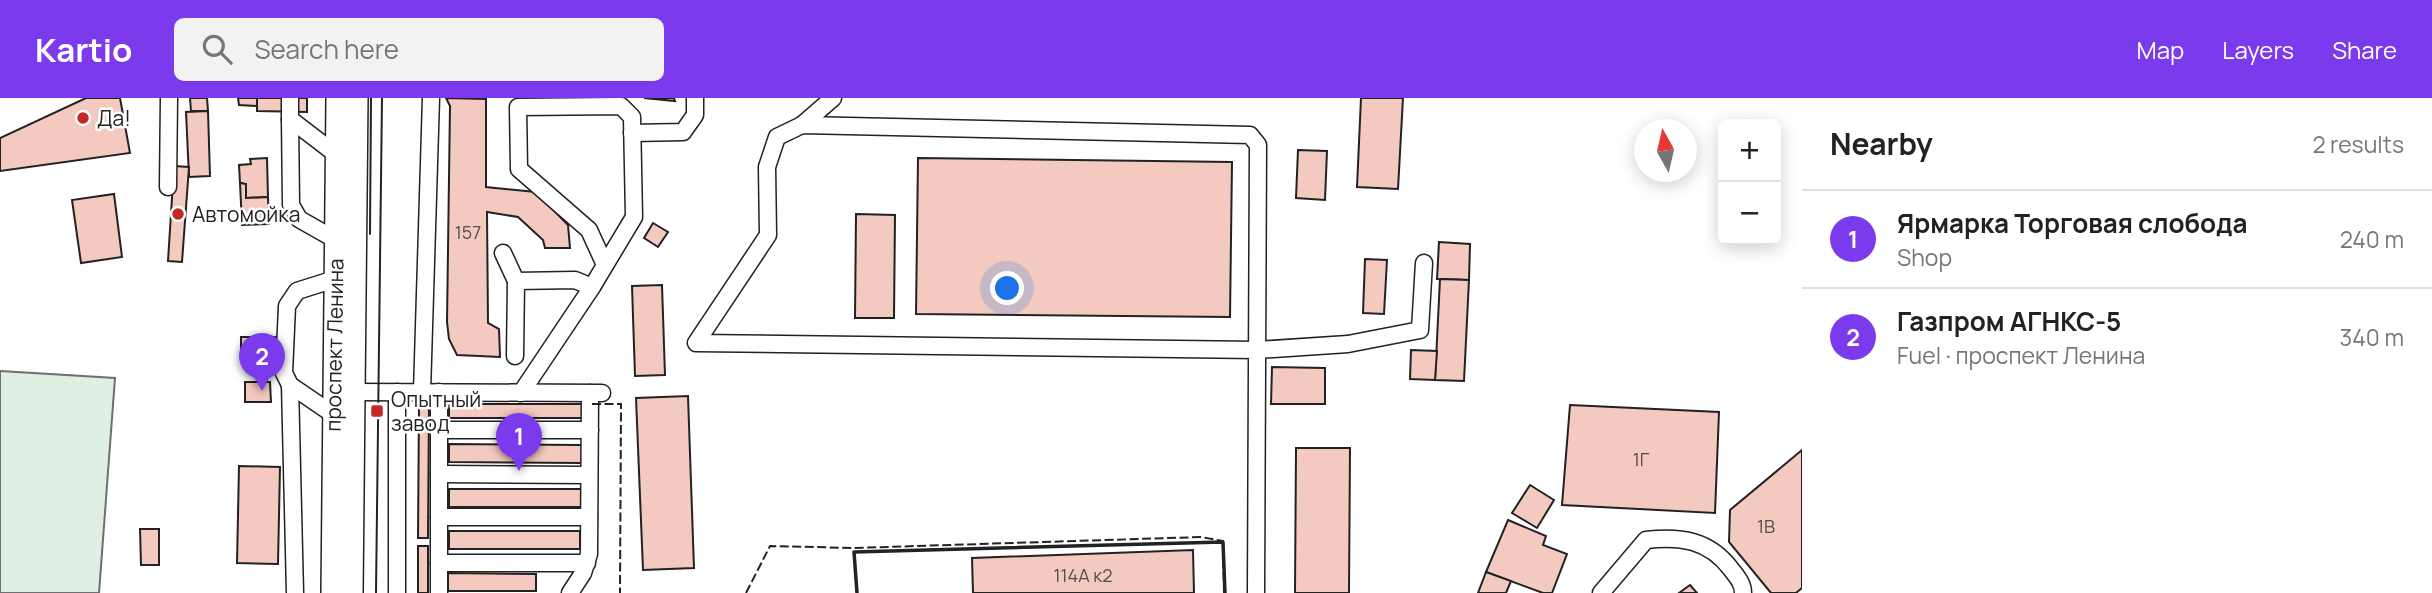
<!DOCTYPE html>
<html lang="en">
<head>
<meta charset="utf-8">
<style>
	:root { --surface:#fff; --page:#f2f2f2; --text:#222; --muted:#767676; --line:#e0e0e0; --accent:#7c3aed }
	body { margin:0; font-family:Manrope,sans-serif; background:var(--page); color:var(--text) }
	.controls { position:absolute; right:21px; top:21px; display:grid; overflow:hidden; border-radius:10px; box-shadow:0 4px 18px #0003 }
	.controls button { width:63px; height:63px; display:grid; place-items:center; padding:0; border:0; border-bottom:2px solid var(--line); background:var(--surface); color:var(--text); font:35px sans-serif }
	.compass { position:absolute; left:1634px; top:21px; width:63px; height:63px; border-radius:50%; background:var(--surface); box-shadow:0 4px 18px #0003; rotate:352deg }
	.you { position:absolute; left:1008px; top:191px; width:24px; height:24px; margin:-18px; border:5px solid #fff; border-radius:50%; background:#1a73e8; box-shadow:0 0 0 10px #1a73e833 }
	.badge { display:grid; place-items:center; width:46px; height:46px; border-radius:50%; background:var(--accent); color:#fff; font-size:23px; font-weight:700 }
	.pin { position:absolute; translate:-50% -58px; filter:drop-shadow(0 2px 4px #0008) }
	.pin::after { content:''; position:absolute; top:37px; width:24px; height:21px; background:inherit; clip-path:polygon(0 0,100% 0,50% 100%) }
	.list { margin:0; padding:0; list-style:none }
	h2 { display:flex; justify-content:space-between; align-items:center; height:91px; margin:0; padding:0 28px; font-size:30px }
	h2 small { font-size:23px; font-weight:400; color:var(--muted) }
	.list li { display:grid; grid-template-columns:46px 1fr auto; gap:21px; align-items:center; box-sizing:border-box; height:98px; padding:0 28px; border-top:2px solid var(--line) }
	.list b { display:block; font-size:26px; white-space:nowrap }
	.list p { margin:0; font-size:23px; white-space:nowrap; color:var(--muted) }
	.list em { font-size:23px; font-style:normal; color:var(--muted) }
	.icon { flex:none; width:38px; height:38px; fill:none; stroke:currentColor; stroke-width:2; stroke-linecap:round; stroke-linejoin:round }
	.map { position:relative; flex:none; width:1802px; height:495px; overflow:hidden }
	header { display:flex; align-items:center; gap:42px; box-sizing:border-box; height:98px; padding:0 35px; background:var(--accent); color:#fff }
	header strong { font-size:33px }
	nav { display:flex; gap:38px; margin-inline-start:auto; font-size:24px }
	.search { width:490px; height:63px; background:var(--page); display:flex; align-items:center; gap:18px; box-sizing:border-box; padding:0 24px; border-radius:10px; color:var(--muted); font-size:26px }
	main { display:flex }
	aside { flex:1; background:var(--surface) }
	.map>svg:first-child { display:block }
</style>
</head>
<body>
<header>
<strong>Kartio</strong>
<div class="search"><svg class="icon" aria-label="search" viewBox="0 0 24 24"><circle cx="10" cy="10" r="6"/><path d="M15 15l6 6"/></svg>Search here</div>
<nav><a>Map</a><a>Layers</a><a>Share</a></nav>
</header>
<main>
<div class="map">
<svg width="1802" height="495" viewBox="0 0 1802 495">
	<rect width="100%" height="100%" fill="#fff"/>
	<polygon fill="#e0efe3" stroke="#6f6f6f" stroke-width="2" points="0,273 115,280 99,495 0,495"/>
	<g fill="#f3c9c0" stroke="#222" stroke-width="2">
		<polygon points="86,0 120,0 130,55 0,73 0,40"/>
		<polygon points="190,0 207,0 208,13 191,13"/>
		<polygon points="238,0 257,0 257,8 239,7"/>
		<polygon points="257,0 307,0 307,14 257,13"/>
		<polygon points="446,0 486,1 486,89 536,94 568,127 570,150 545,150 543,142 518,119 487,114 488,225 499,231 500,259 457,257 449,241 447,224 450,8"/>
		<polygon points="644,0 674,0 675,3"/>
		<polygon points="1361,0 1403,0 1398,91 1357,89"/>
		<polygon points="208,13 210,78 189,79 186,14"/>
		<polygon points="1298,52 1327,53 1325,102 1296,100"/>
		<polygon points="267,60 268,99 246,100 246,86 240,85 239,67 251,66 250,61"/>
		<polygon points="918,60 1232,64 1230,219 916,216"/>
		<polygon points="174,68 189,69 182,164 168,163"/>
		<polygon points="240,85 246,86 246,100 268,99 269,126 242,127"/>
		<polygon points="114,96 122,159 81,165 72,102"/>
		<polygon points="856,116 895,117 894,220 855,220"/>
		<polygon points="653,125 668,134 658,149 644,140"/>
		<polygon points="1439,144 1470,146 1469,182 1437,181"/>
		<polygon points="1365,161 1387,162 1384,216 1363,215"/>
		<polygon points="1440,181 1469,182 1464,283 1435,282"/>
		<polygon points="662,187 665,277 635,278 632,188"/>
		<rect x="241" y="239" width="34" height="22"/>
		<polygon points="1411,252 1437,253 1435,282 1410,281"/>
		<polygon points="1272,269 1325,270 1325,306 1271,306"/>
		<polygon points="245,284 270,284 271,304 245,304"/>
		<polygon points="688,298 694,470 643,472 636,300"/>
		<polygon points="419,306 429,306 428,440 418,440"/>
		<rect x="449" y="306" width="133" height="14"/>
		<polygon points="1570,307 1719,314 1715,415 1562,407"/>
		<polygon points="449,346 582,347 582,365 449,364"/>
		<polygon points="1296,350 1350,350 1349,495 1295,495"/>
		<polygon points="1802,352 1802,490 1796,495 1771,495 1729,444 1730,412"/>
		<polygon points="239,368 280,369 278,466 237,465"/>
		<polygon points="1530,387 1554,402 1537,430 1512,415"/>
		<rect x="449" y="391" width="133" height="18"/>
		<polygon points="1508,422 1546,438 1543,447 1567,456 1552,495 1543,495 1486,474"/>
		<polygon points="140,431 159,431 159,467 141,467"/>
		<rect x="449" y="433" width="131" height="18"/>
		<rect x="418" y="448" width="10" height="47"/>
		<polygon points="1193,452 1194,495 973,495 972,460"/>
		<polygon points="1486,474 1511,483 1506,495 1478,495"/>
		<polygon points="448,475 536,476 536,493 448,493"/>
		<polygon points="1690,487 1697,495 1679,495"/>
	</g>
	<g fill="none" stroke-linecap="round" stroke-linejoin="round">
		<defs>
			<g id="minor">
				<polyline points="290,0 290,21 337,57"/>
				<polyline points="290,21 291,107 299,121 336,142"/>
				<polyline points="802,27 833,0"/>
				<polyline points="632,35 683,34 695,17 695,0"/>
				<polyline points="168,89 169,0"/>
				<polyline points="503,155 516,183"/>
				<polyline points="515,258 516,183 575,182 592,189"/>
				<polyline points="290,287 295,495"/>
				<polyline points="354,294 602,295"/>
				<polyline points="422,294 431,0"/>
				<polyline points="521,295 592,189 634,119 632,19 621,8 518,9 519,71 589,132 605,167"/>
				<polyline points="334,317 290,287 284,275 287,208 297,193 335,181"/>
				<polyline points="439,332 590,332"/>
				<polyline points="439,376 589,377"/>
				<polyline points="439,419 589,419"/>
				<polyline points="439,465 587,465"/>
				<polyline points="397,495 397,294"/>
				<polyline points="439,495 439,294"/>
				<polyline points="570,495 583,475 589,456 590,295"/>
				<polyline points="1256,495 1258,47 1250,37 802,27 777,39 767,69 768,137 696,245 1257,252 1348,246 1420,232 1424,165"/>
				<path d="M1601,495l45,-53c35,-4 63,0 85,29 6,8 12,14 12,24"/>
			</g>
			<g id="major">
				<polyline points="332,495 337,0"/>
				<polyline points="352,495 357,0"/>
			</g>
		</defs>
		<use href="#minor" stroke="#222" stroke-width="19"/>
		<use href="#major" stroke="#222" stroke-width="24"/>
		<use href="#minor" stroke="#fff" stroke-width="16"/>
		<use href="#major" stroke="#fff" stroke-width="21"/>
		<g stroke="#222" stroke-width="2">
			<polyline points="370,136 371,0"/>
			<polyline points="376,495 382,0"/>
		</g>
		<g stroke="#222" stroke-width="2" stroke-dasharray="9 3.5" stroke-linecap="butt">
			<polyline points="592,306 621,306 620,495"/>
			<polyline points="746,495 770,448 854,450 1201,439 1223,443 1224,495"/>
		</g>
		<polyline stroke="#222" stroke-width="3.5" points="857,495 854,454 1223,444 1225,495"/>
	</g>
	<g fill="#c62828" stroke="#fff" stroke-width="2.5">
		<circle cx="83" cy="20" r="7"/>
		<circle cx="178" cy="116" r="7"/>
		<rect x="370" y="306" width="14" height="14" rx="3.5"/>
	</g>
	<g text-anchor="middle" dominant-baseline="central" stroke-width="5" stroke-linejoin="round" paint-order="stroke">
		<g font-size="18" fill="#564c4a">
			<text x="468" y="134">157</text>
			<text x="1641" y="361">1Г</text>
			<text x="1766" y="428">1В</text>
			<text x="1083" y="477">114А к2</text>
		</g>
		<g font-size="21" fill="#222" stroke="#fff" text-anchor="start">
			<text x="97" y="20">Да!</text>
			<text x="192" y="116">Автомойка</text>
			<text x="391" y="301">Опытный<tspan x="391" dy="24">завод</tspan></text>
		</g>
		<g font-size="21" fill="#222" stroke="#fff">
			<text transform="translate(334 247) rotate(-89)">проспект Ленина</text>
		</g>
	</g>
</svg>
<div class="controls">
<button>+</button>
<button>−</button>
</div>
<svg class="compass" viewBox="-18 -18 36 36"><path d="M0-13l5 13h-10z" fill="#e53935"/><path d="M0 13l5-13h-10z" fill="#767676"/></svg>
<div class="you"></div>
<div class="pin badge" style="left:519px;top:373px">1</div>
<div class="pin badge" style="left:262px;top:293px">2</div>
</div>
<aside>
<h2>Nearby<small>2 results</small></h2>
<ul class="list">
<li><span class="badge">1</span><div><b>Ярмарка Торговая слобода</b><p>Shop</p></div><em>240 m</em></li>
<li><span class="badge">2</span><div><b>Газпром АГНКС-5</b><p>Fuel · проспект Ленина</p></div><em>340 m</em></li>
</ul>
</aside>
</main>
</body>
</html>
